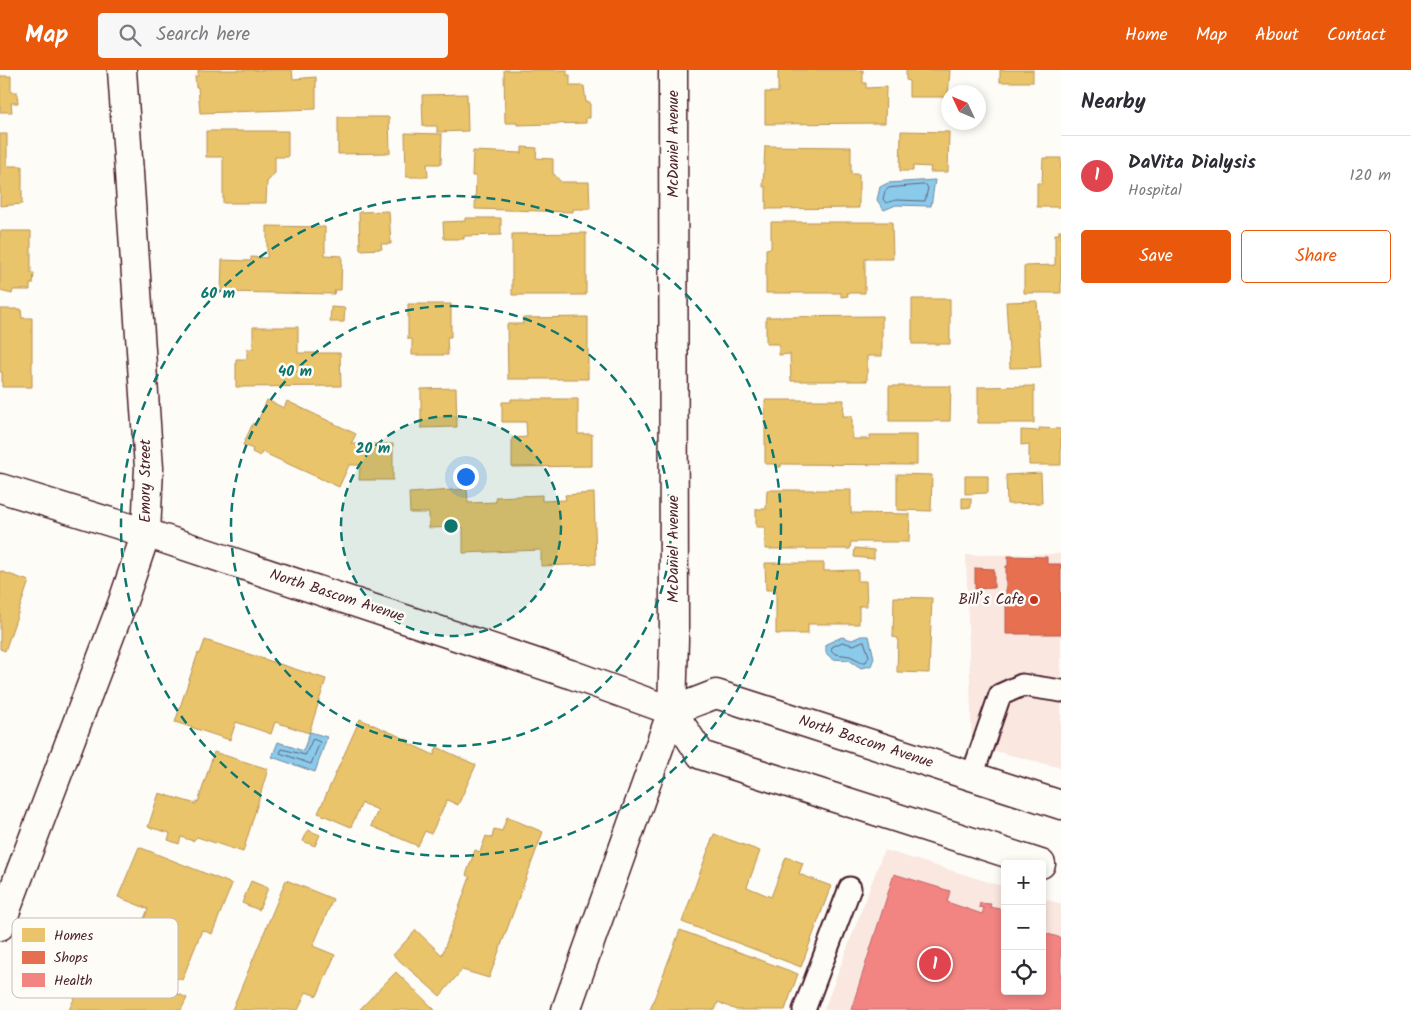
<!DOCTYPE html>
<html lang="en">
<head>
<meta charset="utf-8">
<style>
	:root { --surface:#fff; --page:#f7f7f7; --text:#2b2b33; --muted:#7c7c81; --line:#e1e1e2; --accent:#ea580c }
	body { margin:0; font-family:Kalam,sans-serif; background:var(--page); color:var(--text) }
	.controls { position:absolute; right:15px; bottom:15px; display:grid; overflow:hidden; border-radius:5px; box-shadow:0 2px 8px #0003 }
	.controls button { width:45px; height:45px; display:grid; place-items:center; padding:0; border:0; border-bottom:1px solid var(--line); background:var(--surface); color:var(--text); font:25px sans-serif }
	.compass { position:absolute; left:941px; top:15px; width:45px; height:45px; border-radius:50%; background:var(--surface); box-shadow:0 2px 8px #0003; rotate:314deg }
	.you { position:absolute; left:465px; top:406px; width:18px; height:18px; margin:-12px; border:4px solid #fff; border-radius:50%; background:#1a73e8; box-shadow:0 0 0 8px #1a73e833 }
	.badge { display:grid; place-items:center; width:32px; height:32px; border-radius:50%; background:var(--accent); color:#fff; font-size:16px; font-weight:700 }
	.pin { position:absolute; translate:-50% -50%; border:2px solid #fff; box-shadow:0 1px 5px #0006 }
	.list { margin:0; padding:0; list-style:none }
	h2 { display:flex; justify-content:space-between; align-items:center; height:65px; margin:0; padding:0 20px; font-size:21px }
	h2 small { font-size:16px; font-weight:400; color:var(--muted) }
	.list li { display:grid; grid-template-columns:32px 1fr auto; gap:15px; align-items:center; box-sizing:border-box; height:80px; padding:0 20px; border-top:1px solid var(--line) }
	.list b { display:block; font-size:19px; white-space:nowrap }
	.list p { margin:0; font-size:16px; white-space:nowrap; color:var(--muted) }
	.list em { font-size:16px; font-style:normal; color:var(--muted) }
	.actions { display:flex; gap:10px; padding:15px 20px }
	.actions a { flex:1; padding:11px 0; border:1px solid var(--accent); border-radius:5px; text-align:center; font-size:18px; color:var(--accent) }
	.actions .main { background:var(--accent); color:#fff }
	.icon { flex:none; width:28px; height:28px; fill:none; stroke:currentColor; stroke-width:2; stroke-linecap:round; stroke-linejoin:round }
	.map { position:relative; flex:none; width:1061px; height:940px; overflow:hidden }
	header { display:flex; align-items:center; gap:30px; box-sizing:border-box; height:70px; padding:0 25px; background:var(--accent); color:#fff }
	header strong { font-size:24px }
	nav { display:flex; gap:28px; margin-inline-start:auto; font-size:18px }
	.search { width:350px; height:45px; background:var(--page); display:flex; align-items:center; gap:12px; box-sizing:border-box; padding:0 18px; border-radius:5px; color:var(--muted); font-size:19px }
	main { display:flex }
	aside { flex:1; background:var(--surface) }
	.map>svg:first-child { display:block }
</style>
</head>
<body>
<header>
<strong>Map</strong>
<div class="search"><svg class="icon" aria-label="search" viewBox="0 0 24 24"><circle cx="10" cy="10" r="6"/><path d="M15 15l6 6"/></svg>Search here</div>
<nav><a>Home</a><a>Map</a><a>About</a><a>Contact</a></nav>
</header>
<main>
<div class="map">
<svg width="1061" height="940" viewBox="0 0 1061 940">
	<rect width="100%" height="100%" fill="#fdfcf7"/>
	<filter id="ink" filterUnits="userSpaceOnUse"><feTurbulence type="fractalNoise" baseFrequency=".02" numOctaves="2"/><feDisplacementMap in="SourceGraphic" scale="10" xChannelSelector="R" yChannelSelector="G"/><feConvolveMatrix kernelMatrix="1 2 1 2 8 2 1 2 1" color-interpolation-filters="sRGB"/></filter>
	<g filter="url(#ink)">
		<g fill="#f9e7e0">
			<polygon points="1061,484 1061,698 972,675 966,485"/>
			<polygon points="884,780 1005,817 1005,921 1042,921 1042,828 1061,834 1061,940 824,940"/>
		</g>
		<g fill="#8acaeb" stroke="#70869e">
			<polygon points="935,110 931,136 896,135 884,140 877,130 880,117 888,113"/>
			<polygon points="861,566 869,566 874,588 871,596 861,598 849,590 832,589 826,583 826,574 842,567 852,570"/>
			<polygon points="310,662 327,667 315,702 272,687 278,672 303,681"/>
		</g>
		<g fill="#e9c46a" stroke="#b99257">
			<polygon points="198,0 292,0 293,9 316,7 316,39 200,43 198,17 196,17 195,6 198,6"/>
			<polygon points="504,0 567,0 567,5 570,5 570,16 584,16 586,32 590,32 590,48 586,48 586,53 517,55 517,53 505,53"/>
			<polygon points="778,0 863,0 863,13 866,13 866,18 886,17 885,53 765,54 765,22 778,22"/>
			<polygon points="906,0 950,0 948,27 909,27 909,11 906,10"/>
			<rect x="1000" y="0" width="33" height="12"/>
			<polygon points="0,6 11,6 11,22 17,22 18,33 11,33 12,42 0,42"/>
			<polygon points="467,24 468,61 437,62 437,56 423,56 422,25"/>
			<polygon points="338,47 389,47 390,83 338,84"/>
			<polygon points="206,61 288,61 288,87 275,87 275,103 267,112 266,133 223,133 223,87 206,87"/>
			<polygon points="901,61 949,62 948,102 930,102 931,97 913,96 913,101 900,101"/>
			<polygon points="405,63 442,64 441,94 427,94 428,107 406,107"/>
			<polygon points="0,64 7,64 7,96 22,96 22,134 0,136"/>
			<polygon points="765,76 851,77 851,104 859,104 859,138 766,139 766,117 763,117"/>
			<polygon points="522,77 537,78 536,88 553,89 553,103 561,112 589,112 590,139 573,139 573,142 475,139 476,106 472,106 473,81 522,83"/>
			<polygon points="1043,88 1061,88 1061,137 1037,137 1037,113 1042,113"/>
			<polygon points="389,141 391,174 381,174 382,179 360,180 359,142"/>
			<polygon points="465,148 501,148 501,165 464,166 464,169 444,169 443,152 465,151"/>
			<polygon points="771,152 892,152 893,189 865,189 865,223 847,223 848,226 841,227 841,223 766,223 766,179 771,178"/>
			<polygon points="267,156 325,157 325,185 342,186 341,220 335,220 334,224 221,222 222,190 251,191 251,187 267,188"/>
			<polygon points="1059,160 1061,160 1061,223 1024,223 1024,196 1055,195 1055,164 1059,164"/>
			<polygon points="0,161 31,161 31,203 34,203 33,214 30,214 30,220 13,220 12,224 0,221"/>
			<polygon points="586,163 586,225 512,225 512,164"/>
			<rect x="912" y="229" width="38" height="45"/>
			<polygon points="1037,231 1041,297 1010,298 1006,232"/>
			<polygon points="408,234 451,234 451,267 447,267 448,285 412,285 412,269 408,269"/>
			<polygon points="331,237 345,238 344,252 330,252"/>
			<polygon points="0,239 21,239 22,248 32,248 32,317 2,317 2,302 0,302"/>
			<polygon points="882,246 882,286 867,286 867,311 791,311 790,284 779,285 779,274 766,274 766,247"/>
			<polygon points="588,247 588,309 508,309 507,254 523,254 522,248"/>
			<polygon points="253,257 298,257 298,283 340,283 341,316 236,317 236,289 247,289 247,279 253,279"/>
			<polygon points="889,316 951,316 950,351 889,351"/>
			<polygon points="1034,316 1034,353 978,353 978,317"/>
			<polygon points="456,318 457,357 421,358 421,319"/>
			<polygon points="511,329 578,329 578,364 592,364 592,396 512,397 512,368 527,367 526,352 502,352 502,332 511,332"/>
			<polygon points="267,330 284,338 287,331 356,364 351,374 393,374 393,410 359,410 360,395 349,395 339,417 262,382 260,386 252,382 253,379 243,375 253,353 256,355"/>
			<polygon points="765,330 844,330 843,346 852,346 852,369 870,369 870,365 917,365 917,395 781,394 781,397 776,397 776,394 765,394"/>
			<polygon points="1039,358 1061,359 1061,395 1029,395 1029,374 1021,375 1021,360 1039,361"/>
			<polygon points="1041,403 1042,433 1007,434 1006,405"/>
			<polygon points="897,404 932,405 931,441 897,440"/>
			<polygon points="965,406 988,406 988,423 965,424"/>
			<polygon points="467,419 468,433 496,432 495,427 542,425 542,431 566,430 565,425 594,423 596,494 541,496 541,480 463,483 463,457 429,458 429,443 410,443 409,423"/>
			<polygon points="767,420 851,420 851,443 910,444 909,472 851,472 850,479 765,479 765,457 756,457 756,439 766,439"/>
			<polygon points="962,428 971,428 971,437 962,438"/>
			<polygon points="855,478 874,480 874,489 854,487"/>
			<polygon points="765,493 824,493 824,501 858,500 858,511 866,511 867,536 859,536 859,554 808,554 808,564 776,564 776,520 766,520"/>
			<polygon points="0,501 29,511 5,581 0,579"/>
			<polygon points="894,527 932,528 929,603 897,602 898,568 893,567"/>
			<polygon points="205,570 326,609 309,663 275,652 271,664 236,652 230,670 175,652 198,583 200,584"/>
			<polygon points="360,649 410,671 408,673 434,685 437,677 476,695 458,735 447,730 431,764 425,761 418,776 371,756 378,740 362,733 351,757 318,743"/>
			<polygon points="214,682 268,699 243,782 197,767 193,771 181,767 179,774 168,770 170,763 148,757 159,723 196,734 196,731 198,732"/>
			<polygon points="507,747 543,762 489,908 462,900 440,926 393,885 416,860 442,885 470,807 466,805 475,780 480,782 486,766 492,768 494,759 502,761"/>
			<polygon points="308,760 320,765 315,776 303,771"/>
			<polygon points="714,764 760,781 747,817 771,827 786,787 803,793 799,804 831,816 801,897 682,852"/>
			<polygon points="139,777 232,814 212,864 202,860 182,910 128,888 148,839 118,827"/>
			<polygon points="286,810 333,829 313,876 335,885 317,926 306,922 298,940 232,940"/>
			<polygon points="251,811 268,818 259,840 242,833"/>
			<polygon points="680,860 798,904 785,940 736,940 718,932 715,940 650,940"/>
			<polygon points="89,896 125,899 187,928 181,940 69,940"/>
			<polygon points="396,902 435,940 359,940"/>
		</g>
		<g fill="#e76f51" stroke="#b85746">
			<polygon points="1008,486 1047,487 1047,494 1061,494 1061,564 1006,564 1006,496 1008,496"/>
			<polygon points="975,498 994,499 994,518 975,519"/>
		</g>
		<polygon fill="#f28482" stroke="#c06668" points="894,804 950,821 947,832 982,844 984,838 979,837 980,833 991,834 990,837 1005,840 1005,921 1042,921 1042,862 1061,868 1061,940 851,940"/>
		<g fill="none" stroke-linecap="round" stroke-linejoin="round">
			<g stroke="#646378" stroke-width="1">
				<polygon points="926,115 928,118 925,131 896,130 886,133 883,129 885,121 889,118"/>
				<polygon points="864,571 869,586 866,592 862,592 850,586 835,584 831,580 832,577 842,572 853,575"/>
				<polygon points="313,669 320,672 311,694 280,683 282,679 305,685"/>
			</g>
			<defs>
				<g id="lane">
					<polyline points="972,706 1000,625 1022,615 1061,621"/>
					<polyline points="804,940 850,818"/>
				</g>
				<g id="street">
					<polyline points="0,856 122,534 146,463 149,398 122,0"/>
					<polyline points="566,940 672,641 674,569 673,0"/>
				</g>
				<g id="primary">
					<polyline points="0,418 146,463 570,604 672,641 701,685 1041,794"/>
					<polyline points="672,641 716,624 1061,735"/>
				</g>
			</defs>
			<use href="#lane" stroke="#4a1f2b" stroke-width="25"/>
			<use href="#street" stroke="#4a1f2b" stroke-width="31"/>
			<use href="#primary" stroke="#4a1f2b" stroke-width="31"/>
			<use href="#lane" stroke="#fdfcf7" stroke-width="21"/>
			<use href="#street" stroke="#fdfcf7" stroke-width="28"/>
			<use href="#primary" stroke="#fdfcf7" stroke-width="28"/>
		</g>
	</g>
	<circle cx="451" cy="456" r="110" fill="#0f766e" fill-opacity=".12"/>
	<g fill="none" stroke="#0f766e" stroke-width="2.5" stroke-dasharray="9 6">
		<circle cx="451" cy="456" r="110"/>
		<circle cx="451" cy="456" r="220"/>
		<circle cx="451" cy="456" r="330"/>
	</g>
	<circle fill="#c8321e" stroke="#fdfcf7" stroke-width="2" cx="1034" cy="530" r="5"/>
	<g text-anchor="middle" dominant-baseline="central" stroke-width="5" stroke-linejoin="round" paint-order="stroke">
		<g font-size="15" fill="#4a1f2b" stroke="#fdfcf7">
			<text transform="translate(674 74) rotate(-90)">McDaniel Avenue</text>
			<text transform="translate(146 411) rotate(-90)">Emory Street</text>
			<text transform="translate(674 479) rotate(-90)">McDaniel Avenue</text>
			<text transform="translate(337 526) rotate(18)">North Bascom Avenue</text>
			<text transform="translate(866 672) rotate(18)">North Bascom Avenue</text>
		</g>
		<g font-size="15" fill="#4a1f2b" stroke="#fdfcf7" text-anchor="end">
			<text x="1024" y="530">Bill’s Cafe</text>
		</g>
	</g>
	<rect x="12" y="848" width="166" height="80" rx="8" fill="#fdfcf7" stroke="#c7baba" stroke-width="1"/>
	<rect x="22" y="858" width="23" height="14" fill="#e9c46a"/>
	<rect x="22" y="881" width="23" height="13" fill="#e76f51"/>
	<rect x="22" y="903" width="23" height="14" fill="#f28482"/>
	<g font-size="14" fill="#4a1f2b">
		<text x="54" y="870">Homes</text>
		<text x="54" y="892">Shops</text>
		<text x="54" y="915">Health</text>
	</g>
	<circle cx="451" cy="456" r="8" fill="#0f766e" stroke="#fdfcf7" stroke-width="2.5"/>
	<g font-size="15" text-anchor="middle" font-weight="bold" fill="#0f766e" stroke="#fdfcf7" stroke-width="5" stroke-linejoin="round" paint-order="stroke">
		<text x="218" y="228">60 m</text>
		<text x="295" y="306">40 m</text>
		<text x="373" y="383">20 m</text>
	</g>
</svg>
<div class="controls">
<button>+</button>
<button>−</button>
<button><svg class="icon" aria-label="locate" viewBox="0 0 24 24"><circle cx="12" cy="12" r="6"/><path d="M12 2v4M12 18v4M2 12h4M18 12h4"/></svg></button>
</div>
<svg class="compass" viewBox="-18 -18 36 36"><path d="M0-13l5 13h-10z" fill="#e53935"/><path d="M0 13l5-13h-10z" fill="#7c7c81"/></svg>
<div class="you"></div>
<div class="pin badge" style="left:935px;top:894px;background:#e0444e">1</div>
</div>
<aside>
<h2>Nearby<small></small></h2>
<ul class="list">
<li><span class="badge" style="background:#e0444e">1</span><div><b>DaVita Dialysis</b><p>Hospital</p></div><em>120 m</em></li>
</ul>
<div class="actions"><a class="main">Save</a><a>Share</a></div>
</aside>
</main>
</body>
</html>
